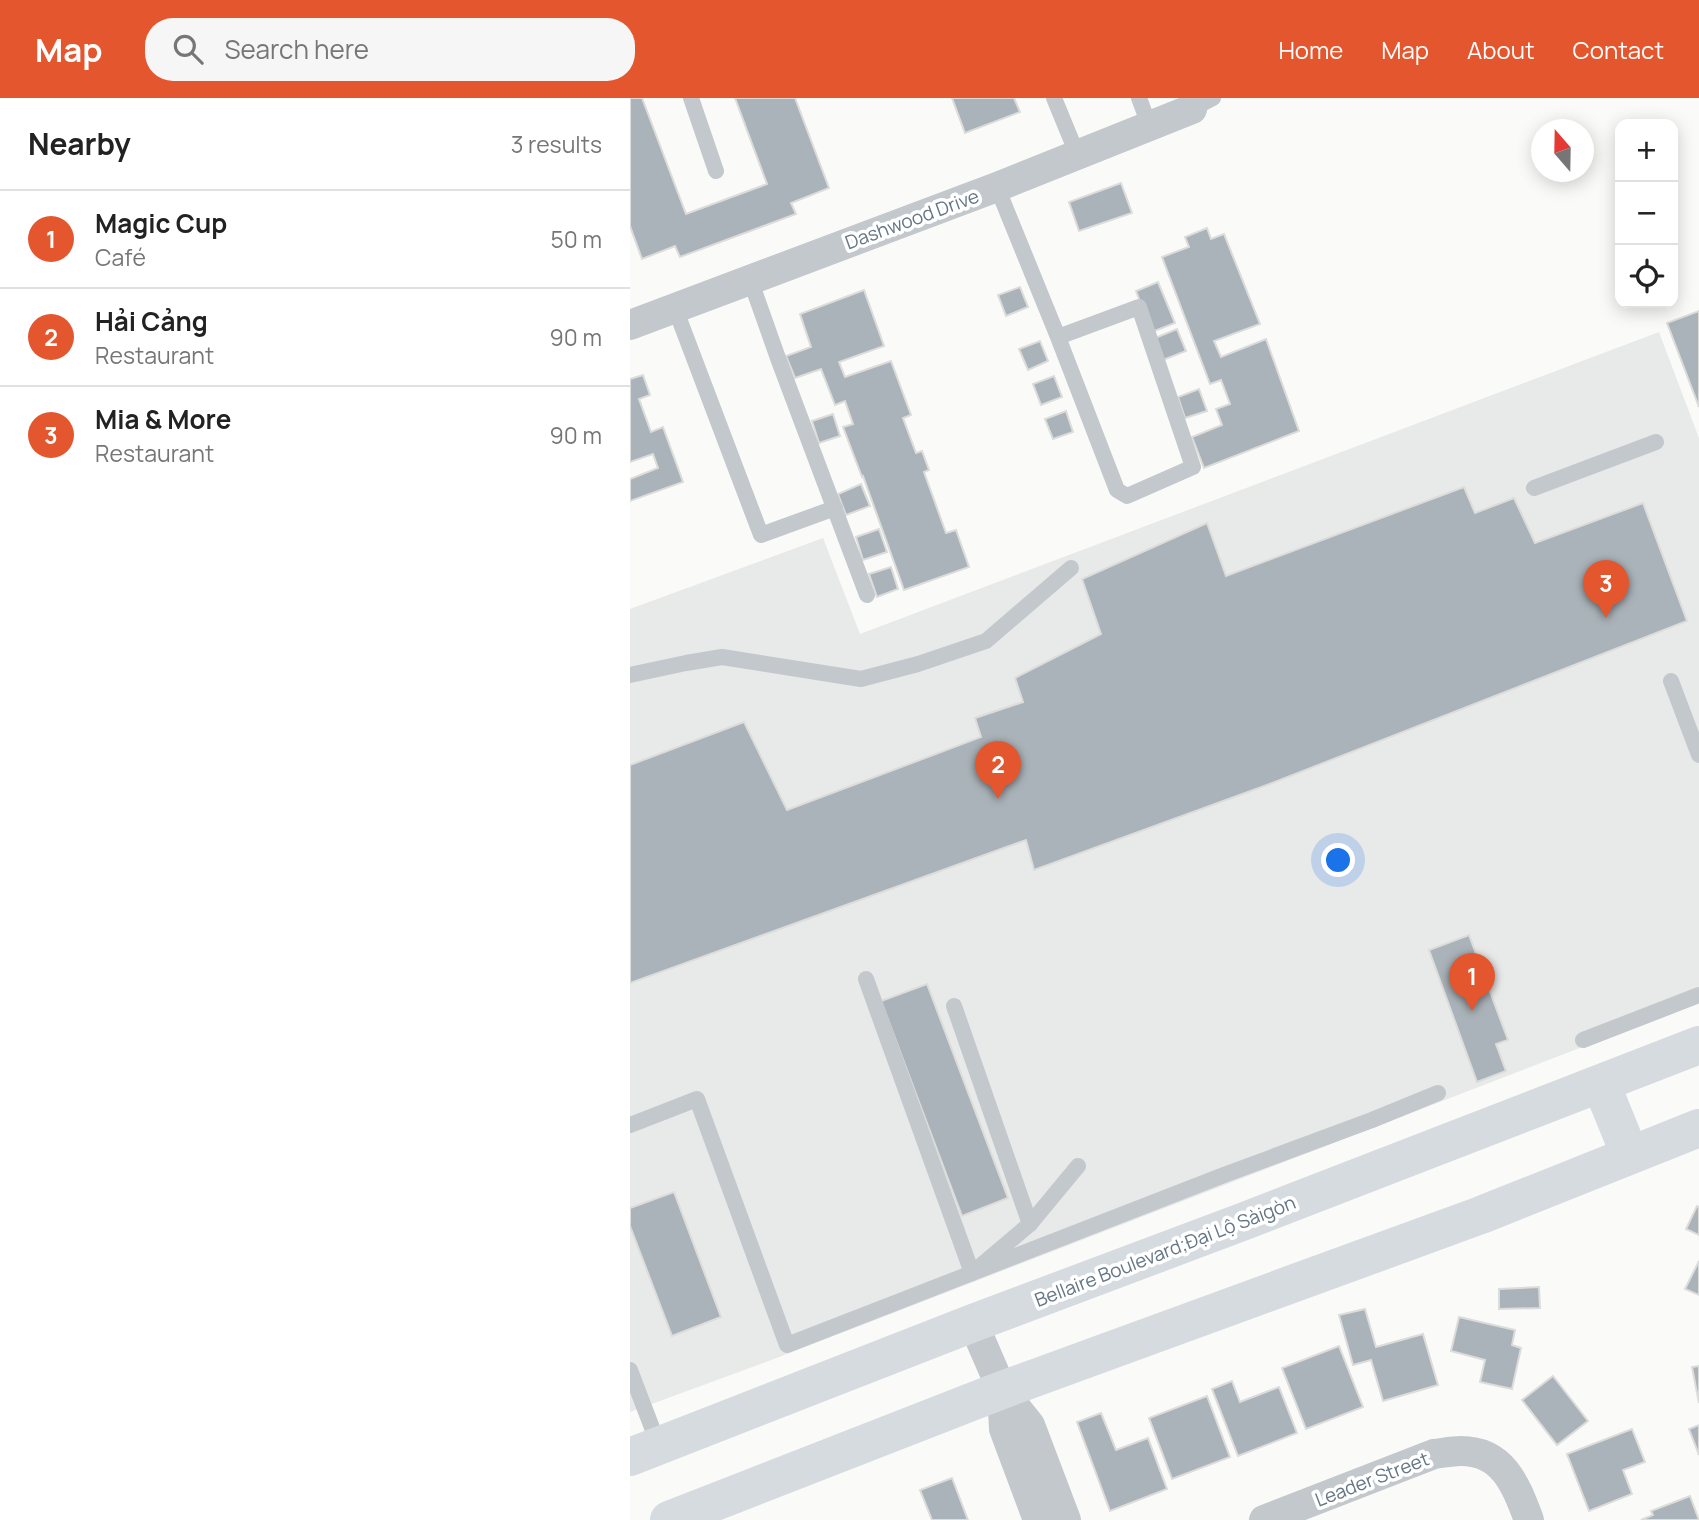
<!DOCTYPE html>
<html lang="en">
<head>
<meta charset="utf-8">
<style>
	:root { --surface:#fff; --page:#f6f6f6; --text:#222; --muted:#767676; --line:#e0e0e0; --accent:#e4572e }
	body { margin:0; font-family:Manrope,sans-serif; background:var(--page); color:var(--text) }
	.controls { position:absolute; right:21px; top:21px; display:grid; overflow:hidden; border-radius:14px; box-shadow:0 4px 18px #0003 }
	.controls button { width:63px; height:63px; display:grid; place-items:center; padding:0; border:0; border-bottom:2px solid var(--line); background:var(--surface); color:var(--text); font:35px sans-serif }
	.compass { position:absolute; left:901px; top:21px; width:63px; height:63px; border-radius:50%; background:var(--surface); box-shadow:0 4px 18px #0003; rotate:340deg }
	.you { position:absolute; left:709px; top:763px; width:24px; height:24px; margin:-18px; border:5px solid #fff; border-radius:50%; background:#1a73e8; box-shadow:0 0 0 10px #1a73e833 }
	.badge { display:grid; place-items:center; width:46px; height:46px; border-radius:50%; background:var(--accent); color:#fff; font-size:23px; font-weight:700 }
	.pin { position:absolute; translate:-50% -58px; filter:drop-shadow(0 2px 4px #0008) }
	.pin::after { content:''; position:absolute; top:37px; width:24px; height:21px; background:inherit; clip-path:polygon(0 0,100% 0,50% 100%) }
	.list { margin:0; padding:0; list-style:none }
	h2 { display:flex; justify-content:space-between; align-items:center; height:91px; margin:0; padding:0 28px; font-size:30px }
	h2 small { font-size:23px; font-weight:400; color:var(--muted) }
	.list li { display:grid; grid-template-columns:46px 1fr auto; gap:21px; align-items:center; box-sizing:border-box; height:98px; padding:0 28px; border-top:2px solid var(--line) }
	.list b { display:block; font-size:26px; white-space:nowrap }
	.list p { margin:0; font-size:23px; white-space:nowrap; color:var(--muted) }
	.list em { font-size:23px; font-style:normal; color:var(--muted) }
	.icon { flex:none; width:38px; height:38px; fill:none; stroke:currentColor; stroke-width:2; stroke-linecap:round; stroke-linejoin:round }
	.map { position:relative; flex:none; width:1069px; height:1422px; overflow:hidden }
	header { display:flex; align-items:center; gap:42px; box-sizing:border-box; height:98px; padding:0 35px; background:var(--accent); color:#fff }
	header strong { font-size:33px }
	nav { display:flex; gap:38px; margin-inline-start:auto; font-size:24px }
	.search { width:490px; height:63px; background:var(--page); display:flex; align-items:center; gap:18px; box-sizing:border-box; padding:0 24px; border-radius:28px; color:var(--muted); font-size:26px }
	main { display:flex }
	aside { flex:1; background:var(--surface) }
	.map>svg:first-child { display:block }
</style>
</head>
<body>
<header>
<strong>Map</strong>
<div class="search"><svg class="icon" aria-label="search" viewBox="0 0 24 24"><circle cx="10" cy="10" r="6"/><path d="M15 15l6 6"/></svg>Search here</div>
<nav><a>Home</a><a>Map</a><a>About</a><a>Contact</a></nav>
</header>
<main>
<aside>
<h2>Nearby<small>3 results</small></h2>
<ul class="list">
<li><span class="badge">1</span><div><b>Magic Cup</b><p>Café</p></div><em>50 m</em></li>
<li><span class="badge">2</span><div><b>Hải Cảng</b><p>Restaurant</p></div><em>90 m</em></li>
<li><span class="badge">3</span><div><b>Mia &amp; More</b><p>Restaurant</p></div><em>90 m</em></li>
</ul>
</aside>
<div class="map">
<svg width="1069" height="1422" viewBox="0 0 1069 1422">
	<rect width="100%" height="100%" fill="#fafaf8"/>
	<polygon fill="#e8e9e9" points="1029,234 1069,340 1069,904 144,1261 0,1314 0,511 193,440 230,536"/>
	<g fill="#aab3b9" stroke="#dcdcda" stroke-width="2">
		<polygon points="0,0 12,0 56,116 137,86 105,0 165,0 199,90 161,105 166,116 50,159 45,148 12,161 0,128"/>
		<polygon points="322,0 384,0 390,14 335,35"/>
		<polygon points="491,85 502,115 449,133 439,104"/>
		<polygon points="577,130 581,141 594,136 630,226 584,243 591,259 636,241 669,333 574,370 562,339 592,327 586,311 600,306 591,282 580,286 532,159 559,149 555,139"/>
		<polygon points="528,184 545,225 522,234 506,193"/>
		<polygon points="390,189 398,209 376,218 368,197"/>
		<polygon points="234,192 254,248 209,264 215,279 261,263 281,317 273,320 286,355 292,353 299,372 294,374 316,435 326,432 339,469 274,492 233,378 232,379 213,329 223,326 215,303 205,307 191,271 165,280 156,258 181,249 170,216"/>
		<polygon points="1069,213 1069,309 1037,225"/>
		<polygon points="547,231 556,253 533,262 525,240"/>
		<polygon points="410,243 418,263 398,272 389,251"/>
		<polygon points="13,277 20,297 9,301 21,334 33,329 53,384 0,403 0,381 28,370 23,356 0,364 0,281"/>
		<polygon points="424,278 432,299 411,307 403,286"/>
		<polygon points="569,291 577,313 555,320 548,299"/>
		<polygon points="436,313 443,334 423,341 415,321"/>
		<polygon points="203,316 210,338 189,345 182,323"/>
		<polygon points="231,386 240,408 216,417 208,396"/>
		<polygon points="834,389 845,415 884,400 905,445 1013,405 1057,523 637,687 404,772 396,742 0,885 0,667 114,624 157,712 351,639 345,620 393,604 385,580 471,536 452,481 577,425 596,478"/>
		<polygon points="249,431 257,454 233,462 226,439"/>
		<polygon points="261,469 268,491 247,499 239,476"/>
		<polygon points="839,837 878,942 866,946 876,973 847,984 799,852"/>
		<polygon points="297,886 378,1100 332,1118 251,903"/>
		<polygon points="44,1094 91,1219 42,1238 0,1128 0,1110"/>
		<polygon points="1067,1108 1069,1109 1069,1137 1056,1131"/>
		<polygon points="1069,1163 1069,1197 1055,1191"/>
		<polygon points="909,1189 910,1210 869,1211 869,1191"/>
		<polygon points="735,1211 746,1249 793,1236 808,1287 753,1303 741,1262 723,1267 709,1217"/>
		<polygon points="829,1219 885,1232 882,1247 891,1250 882,1291 850,1284 855,1262 821,1253"/>
		<polygon points="709,1248 733,1309 676,1331 652,1270"/>
		<polygon points="1069,1268 1069,1305 1062,1269"/>
		<polygon points="923,1278 958,1323 927,1347 892,1302"/>
		<polygon points="602,1283 610,1304 649,1289 667,1335 608,1358 582,1291"/>
		<polygon points="577,1298 600,1359 542,1381 519,1320"/>
		<polygon points="471,1315 486,1352 518,1340 537,1391 480,1413 447,1324"/>
		<polygon points="1069,1327 1069,1357 1059,1331"/>
		<polygon points="1002,1331 1015,1364 993,1372 1002,1396 959,1413 937,1356"/>
		<polygon points="322,1380 338,1422 302,1422 290,1392"/>
		<polygon points="1060,1398 1069,1422 1011,1422 1023,1417 1021,1413"/>
	</g>
	<g fill="none" stroke-linecap="round" stroke-linejoin="round">
		<g stroke="#c3c8cc" stroke-width="16">
			<polyline points="61,0 86,73"/>
			<polyline points="424,0 447,56"/>
			<polyline points="509,0 519,27"/>
			<polyline points="562,11 583,0"/>
			<polyline points="367,89 428,239 487,392 497,398 563,369 509,209 428,239"/>
			<polyline points="120,181 149,263 237,497"/>
			<polyline points="45,210 131,437 205,410"/>
			<polyline points="904,390 1026,344"/>
			<polyline points="0,577 56,565 92,559 231,581 288,566 356,543 441,470"/>
			<polyline points="1041,583 1069,657"/>
			<polyline points="236,881 342,1175 400,1126 448,1068"/>
			<polyline points="324,908 400,1126"/>
			<polyline points="953,942 1069,897"/>
			<polyline points="0,1027 67,1001 157,1247 594,1077 742,1022 808,995"/>
			<polyline points="0,1272 29,1348"/>
		</g>
		<g stroke="#c3c8cc" stroke-width="30">
			<polyline points="0,227 367,89 562,11"/>
			<polyline points="343,1225 372,1292 400,1327 436,1422"/>
			<polyline points="372,1292 374,1331 408,1422"/>
			<path d="M634,1422l170,-66c9,-1 18,-3 27,-3 43,0 55,35 68,69"/>
		</g>
		<g stroke="#d6dbdf" stroke-width="38">
			<polyline points="971,986 1000,1057"/>
			<polyline points="0,1359 343,1225 612,1124 1069,947"/>
			<polyline points="39,1422 372,1292 851,1117 1069,1030"/>
		</g>
	</g>
	<g text-anchor="middle" dominant-baseline="central" stroke-width="7" stroke-linejoin="round" paint-order="stroke">
		<g font-size="19" fill="#657683" stroke="#fff">
			<text transform="translate(282 121) rotate(-20)">Dashwood Drive</text>
			<text transform="translate(535 1153) rotate(-21)">Bellaire Boulevard;Đại Lộ Sàigòn</text>
			<text transform="translate(742 1381) rotate(-21)">Leader Street</text>
		</g>
	</g>
</svg>
<div class="controls">
<button>+</button>
<button>−</button>
<button><svg class="icon" aria-label="locate" viewBox="0 0 24 24"><circle cx="12" cy="12" r="6"/><path d="M12 2v4M12 18v4M2 12h4M18 12h4"/></svg></button>
</div>
<svg class="compass" viewBox="-18 -18 36 36"><path d="M0-13l5 13h-10z" fill="#e53935"/><path d="M0 13l5-13h-10z" fill="#767676"/></svg>
<div class="you"></div>
<div class="pin badge" style="left:842px;top:913px">1</div>
<div class="pin badge" style="left:368px;top:701px">2</div>
<div class="pin badge" style="left:976px;top:520px">3</div>
</div>
</main>
</body>
</html>
